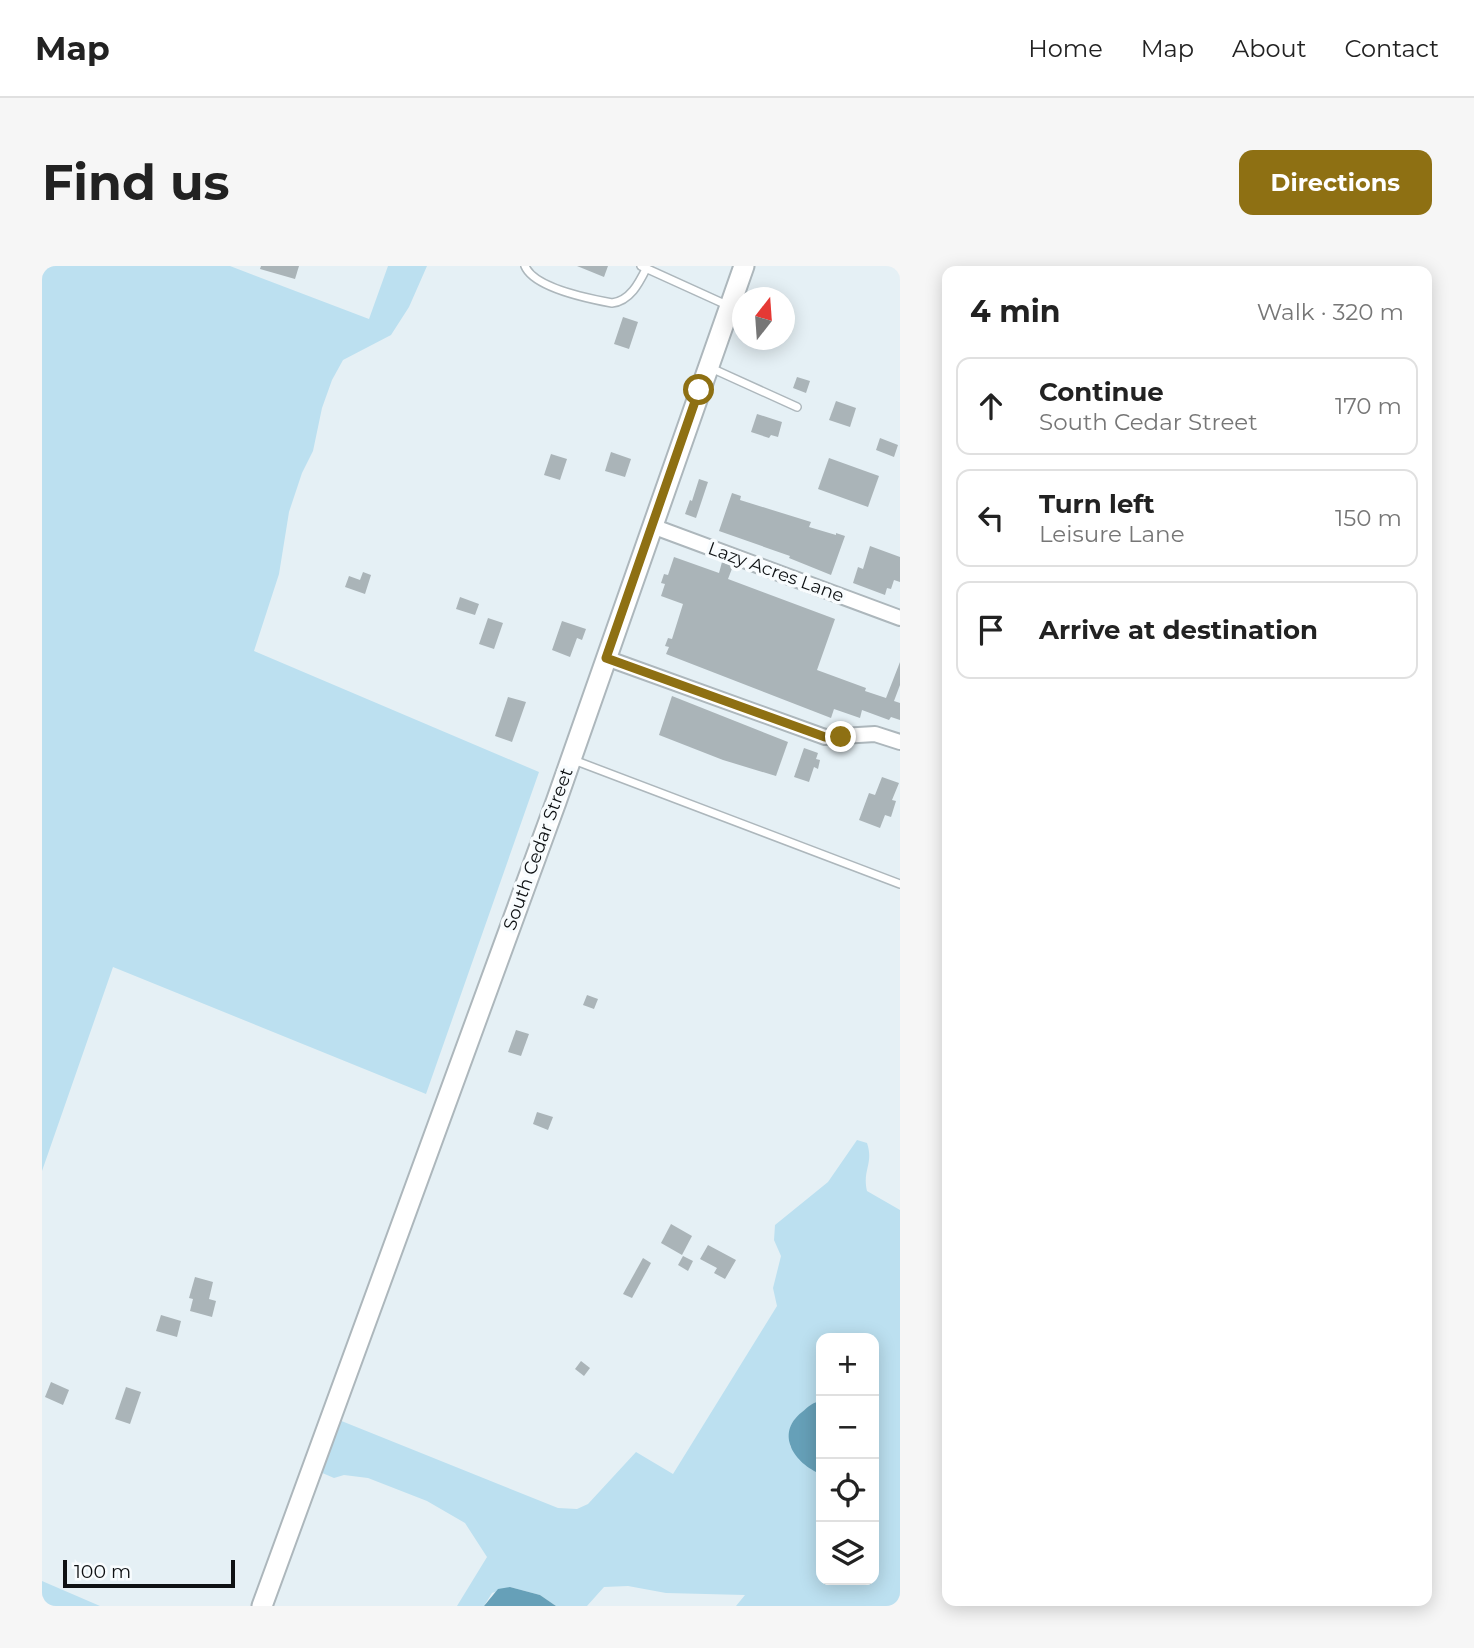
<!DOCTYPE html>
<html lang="en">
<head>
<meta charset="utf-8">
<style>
	:root { --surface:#fff; --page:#f6f6f6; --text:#222; --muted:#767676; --line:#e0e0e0; --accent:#8e7013 }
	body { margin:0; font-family:Montserrat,sans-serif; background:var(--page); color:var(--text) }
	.controls { position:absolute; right:21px; bottom:21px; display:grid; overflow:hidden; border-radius:14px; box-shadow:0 4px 18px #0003 }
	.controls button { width:63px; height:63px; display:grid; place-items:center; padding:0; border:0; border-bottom:2px solid var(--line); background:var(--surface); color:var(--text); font:35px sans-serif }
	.compass { position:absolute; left:690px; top:21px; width:63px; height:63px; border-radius:50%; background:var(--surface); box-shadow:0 4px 18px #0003; rotate:17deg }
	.scale { position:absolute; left:21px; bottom:18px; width:172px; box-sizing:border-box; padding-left:7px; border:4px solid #0e1113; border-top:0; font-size:19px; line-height:24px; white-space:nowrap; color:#0e1113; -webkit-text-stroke:5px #f8fcfe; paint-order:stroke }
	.stop { position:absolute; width:21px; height:21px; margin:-16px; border:5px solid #8e7013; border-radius:50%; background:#fff }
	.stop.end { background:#8e7013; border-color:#fff; box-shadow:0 2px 7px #0008 }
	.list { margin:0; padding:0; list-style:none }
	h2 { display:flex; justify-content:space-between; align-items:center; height:91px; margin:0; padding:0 28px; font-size:30px }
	h2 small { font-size:23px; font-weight:400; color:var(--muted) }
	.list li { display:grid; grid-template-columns:46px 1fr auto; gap:21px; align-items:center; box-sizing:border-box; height:98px; margin:0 14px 14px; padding:0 14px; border:2px solid var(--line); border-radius:14px }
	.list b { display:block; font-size:26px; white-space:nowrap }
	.list p { margin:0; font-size:23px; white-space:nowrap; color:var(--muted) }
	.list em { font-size:23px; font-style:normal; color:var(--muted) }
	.icon { flex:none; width:38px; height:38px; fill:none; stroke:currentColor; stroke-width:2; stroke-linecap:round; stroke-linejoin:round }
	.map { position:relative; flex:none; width:858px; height:1340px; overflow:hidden; border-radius:14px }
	header { display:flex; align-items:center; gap:42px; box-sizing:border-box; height:98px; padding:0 35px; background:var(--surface); border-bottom:2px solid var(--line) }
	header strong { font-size:33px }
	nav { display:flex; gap:38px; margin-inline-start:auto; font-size:24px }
	.intro { display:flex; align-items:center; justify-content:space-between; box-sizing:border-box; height:168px; padding:0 42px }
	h1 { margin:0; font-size:49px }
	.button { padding:18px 32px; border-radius:14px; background:var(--accent); color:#fff; font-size:24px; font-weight:700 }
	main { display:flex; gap:42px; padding:0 42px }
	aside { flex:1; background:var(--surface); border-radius:14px; box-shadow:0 4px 18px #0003 }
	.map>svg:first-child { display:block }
</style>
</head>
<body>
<header>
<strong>Map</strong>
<nav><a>Home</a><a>Map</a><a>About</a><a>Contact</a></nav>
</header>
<div class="intro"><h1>Find us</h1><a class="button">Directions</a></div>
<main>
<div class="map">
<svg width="858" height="1340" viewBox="0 0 858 1340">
	<rect width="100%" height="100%" fill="#e5f0f5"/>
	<g fill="#bce0f0" fill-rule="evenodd">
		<polygon points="0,0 188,0 327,53 346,0 385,0 367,41 349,69 301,94 290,114 280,142 271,185 260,207 247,246 237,308 212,385 497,506 384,828 71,701 0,905"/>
		<path d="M815,874l10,3c7,21 -5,27 0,48l33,19v396h-164l9,-11 -79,-2 -38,-7 -24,1 -17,19h-31l-16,-11 -30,-8 -18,6 -8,13h-27l30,-49 -22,-34 -38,-22 -59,-23 -24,-3 -10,3 -14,-6 19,-52 219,88 19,1 11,-5 48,-52 37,22 104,-168 -4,-18 8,-32 -7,-16 1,-15 53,-43zM779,1072h53v242h-53v-106l-6,-3 -25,-25c0,-7 -2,-17 3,-24 5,-8 19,-19 28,-21z"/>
		<polygon points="0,1315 58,1340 0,1340"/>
	</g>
	<g fill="#66a0b8">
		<path d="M779,1135v73c-26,-10 -47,-40 -19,-62 6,-5 11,-10 19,-11z"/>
		<polygon points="468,1321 498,1329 514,1340 442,1340 456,1323"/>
	</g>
	<g fill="#aab4b8">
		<polygon points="219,0 257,0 253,13 218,3"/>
		<polygon points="535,0 566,0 562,11"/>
		<polygon points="581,51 596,56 587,83 572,78"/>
		<polygon points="755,111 768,115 764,127 751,122"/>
		<polygon points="794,135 814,142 808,161 787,154"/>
		<polygon points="715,148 740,156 736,171 729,169 727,172 709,166"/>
		<polygon points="838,172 856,179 852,191 834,184"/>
		<polygon points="569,186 589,193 583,211 563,205"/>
		<polygon points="509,188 525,193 518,214 502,209"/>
		<polygon points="787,192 837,210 826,241 776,223"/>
		<polygon points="657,213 666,216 654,252 643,248 648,234 650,235"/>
		<polygon points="690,227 699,230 698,234 769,256 767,261 794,269 794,267 803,270 789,309 747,292 748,290 677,265"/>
		<polygon points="828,280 858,291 858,316 852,314 849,323 845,322 843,329 811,317 816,301 821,303"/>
		<polygon points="632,291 677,307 680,296 691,300 686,313 793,353 775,404 824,422 823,425 844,432 858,396 858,419 852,435 858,437 858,454 849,451 847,454 820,444 818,452 792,443 789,452 624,388 627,381 623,380 626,372 630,373 641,338 619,330 623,318 619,317 622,308 626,309"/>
		<polygon points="321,306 329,309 323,328 303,321 307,310 318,314"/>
		<polygon points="418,331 437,338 433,349 414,343"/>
		<polygon points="446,352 461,357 452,383 437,378"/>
		<polygon points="520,355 544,363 540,374 535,372 528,391 510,384"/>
		<polygon points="630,430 746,476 734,510 681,494 617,469"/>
		<polygon points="466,431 484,436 470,476 453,470"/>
		<polygon points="762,482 776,487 774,493 778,494 776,503 772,501 767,516 752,511"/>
		<polygon points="840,511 857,517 850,534 854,535 849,551 843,549 838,562 817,554 827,527 833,529"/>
		<polygon points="545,729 556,733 552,743 541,739"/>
		<polygon points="474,764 487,768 479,790 466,786"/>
		<polygon points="495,846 511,851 506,864 491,858"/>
		<polygon points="629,958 650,970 640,989 619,977"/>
		<polygon points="666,979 694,994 683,1013 672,1007 675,1002 658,993"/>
		<polygon points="641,990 651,995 646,1005 636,999"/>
		<polygon points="601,992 609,997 590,1032 581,1028"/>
		<polygon points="153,1011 171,1016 167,1033 174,1035 170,1051 148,1045 151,1033 147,1032"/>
		<polygon points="119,1049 139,1055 135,1071 114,1065"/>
		<polygon points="539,1095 548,1102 542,1110 533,1103"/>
		<polygon points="9,1116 27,1124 21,1139 3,1131"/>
		<polygon points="84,1121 99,1126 88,1158 73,1153"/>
	</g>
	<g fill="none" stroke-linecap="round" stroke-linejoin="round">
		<defs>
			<g id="service">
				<path d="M483,0c9,22 65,33 87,37 18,-2 27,-20 34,-34"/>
				<polyline points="599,0 687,40"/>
				<polyline points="669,102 755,141"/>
				<polyline points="529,493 858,618"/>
			</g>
			<g id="minor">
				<polyline points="610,260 858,352"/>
				<polyline points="564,392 783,471 833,468 858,476"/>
			</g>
			<polyline id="secondary" points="220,1340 514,536 702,0"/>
		</defs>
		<use href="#service" stroke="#adb7bc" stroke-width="10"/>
		<use href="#minor" stroke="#adb7bc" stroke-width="18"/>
		<use href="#secondary" stroke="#adb7bc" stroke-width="23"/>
		<use href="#service" stroke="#fff" stroke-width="7"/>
		<use href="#minor" stroke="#fff" stroke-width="14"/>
		<use href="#secondary" stroke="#fff" stroke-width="19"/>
	</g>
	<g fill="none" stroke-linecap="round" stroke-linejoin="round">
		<polyline stroke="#8e7013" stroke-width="9" points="657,124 564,392 783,471 799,471"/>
	</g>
	<g text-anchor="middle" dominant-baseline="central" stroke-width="7" stroke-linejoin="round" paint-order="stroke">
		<g font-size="18" fill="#0e1113" stroke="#f8fcfe">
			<text transform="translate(734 306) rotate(20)">Lazy Acres Lane</text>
			<text transform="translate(496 583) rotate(-70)">South Cedar Street</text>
		</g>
	</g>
</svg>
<div class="controls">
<button>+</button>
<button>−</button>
<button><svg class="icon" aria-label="locate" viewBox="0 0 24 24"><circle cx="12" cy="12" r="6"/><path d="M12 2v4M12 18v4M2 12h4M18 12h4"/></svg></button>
<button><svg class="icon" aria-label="layers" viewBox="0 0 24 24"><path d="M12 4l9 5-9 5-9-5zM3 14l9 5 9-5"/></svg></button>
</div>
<svg class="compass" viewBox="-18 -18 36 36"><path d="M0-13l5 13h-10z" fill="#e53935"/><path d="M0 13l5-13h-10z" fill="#767676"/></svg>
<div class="scale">100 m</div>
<div class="stop" style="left:657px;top:124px"></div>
<div class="stop end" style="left:799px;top:471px"></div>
</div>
<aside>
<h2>4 min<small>Walk · 320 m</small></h2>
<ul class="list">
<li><svg class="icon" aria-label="ahead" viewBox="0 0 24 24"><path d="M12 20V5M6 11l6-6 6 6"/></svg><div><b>Continue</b><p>South Cedar Street</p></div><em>170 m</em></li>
<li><svg class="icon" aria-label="left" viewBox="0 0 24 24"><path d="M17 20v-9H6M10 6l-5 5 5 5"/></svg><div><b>Turn left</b><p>Leisure Lane</p></div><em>150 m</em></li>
<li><svg class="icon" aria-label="arrive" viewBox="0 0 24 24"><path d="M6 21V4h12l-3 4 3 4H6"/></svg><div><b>Arrive at destination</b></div></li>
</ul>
</aside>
</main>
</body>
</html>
